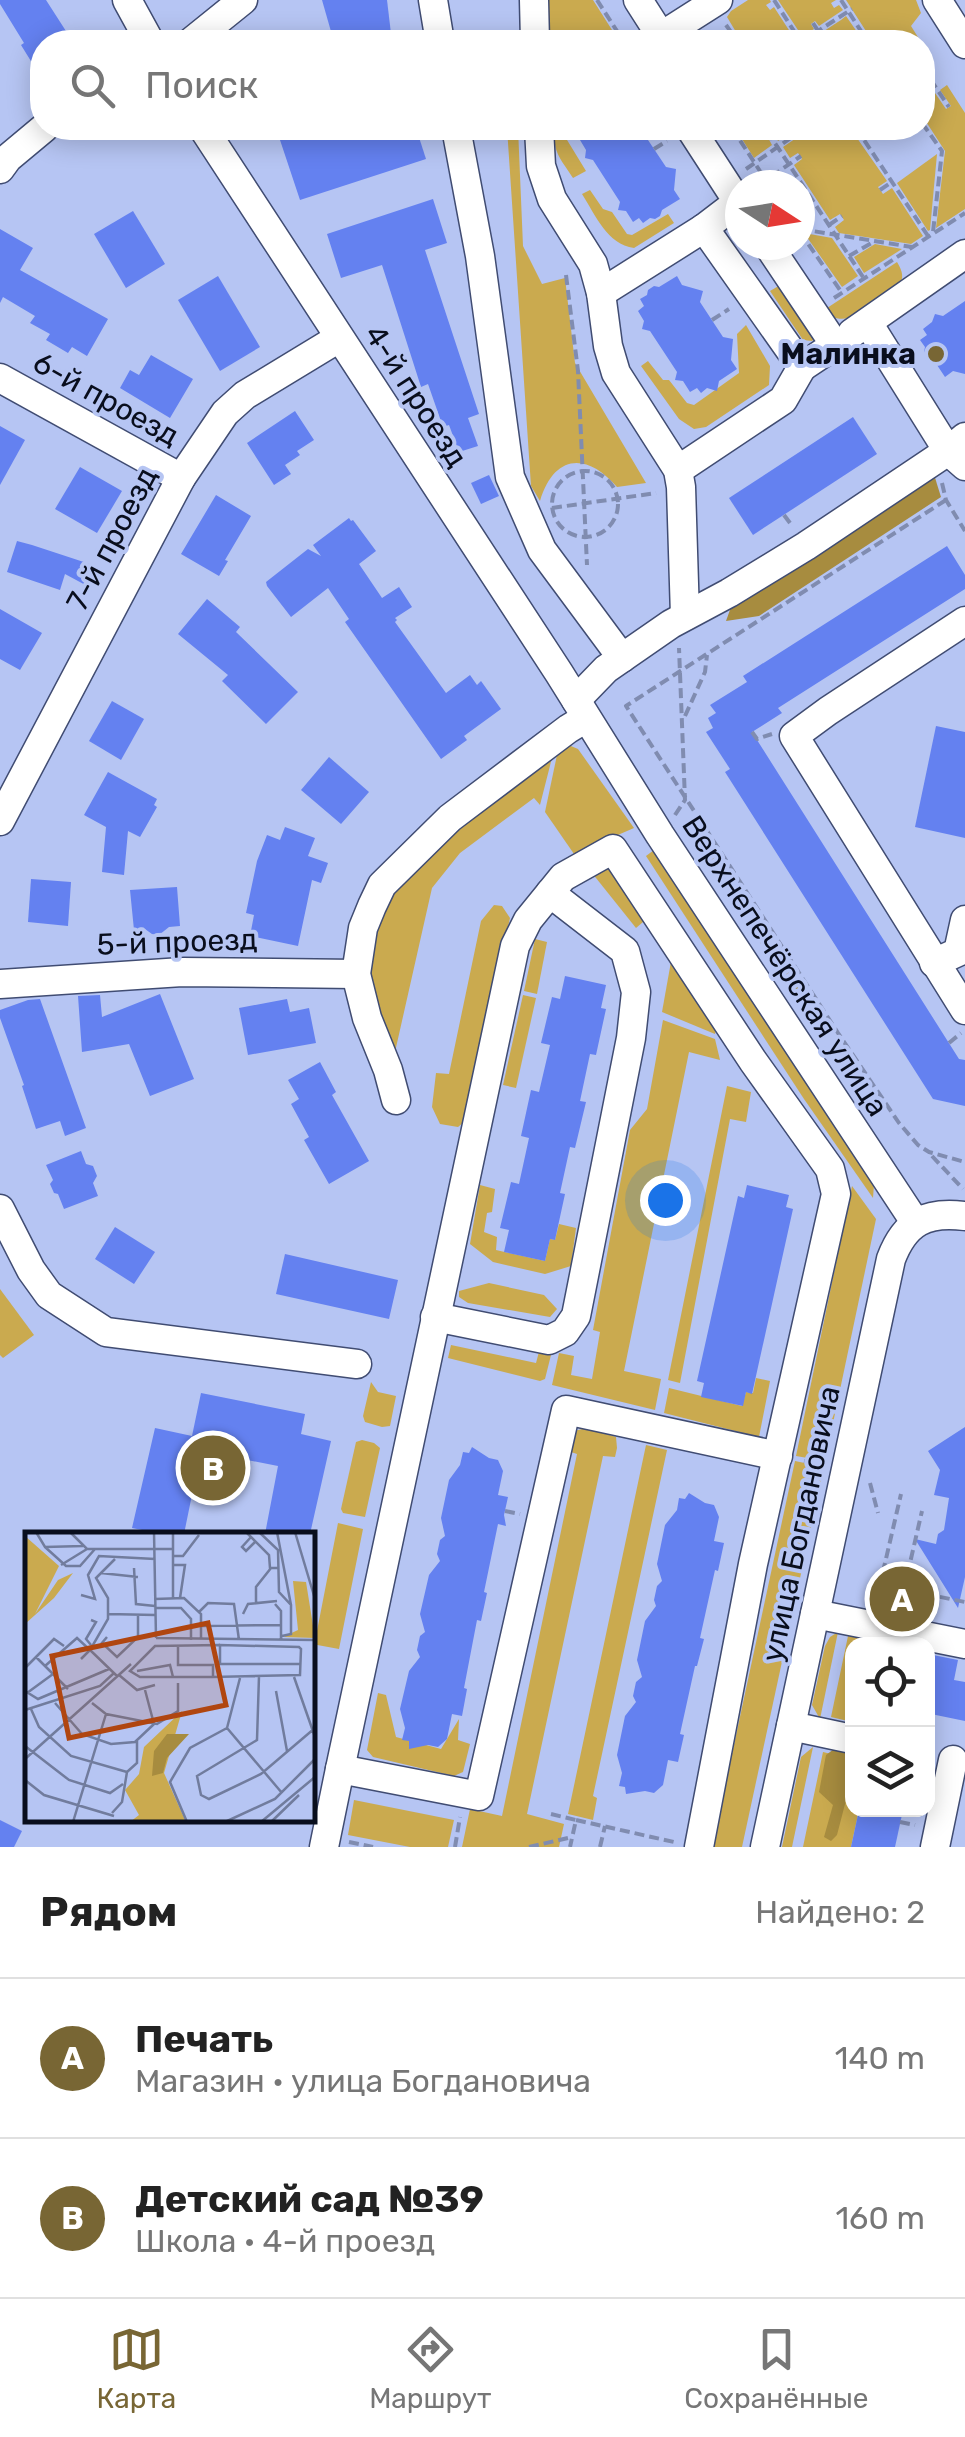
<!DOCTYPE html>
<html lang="ru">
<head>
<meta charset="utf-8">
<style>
	:root { --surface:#fff; --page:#f2f2f2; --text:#222; --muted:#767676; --line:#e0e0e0; --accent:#786634 }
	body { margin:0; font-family:Rubik,sans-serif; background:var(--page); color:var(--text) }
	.controls { position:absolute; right:30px; bottom:30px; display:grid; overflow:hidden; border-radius:20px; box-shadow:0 5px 25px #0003 }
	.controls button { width:90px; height:90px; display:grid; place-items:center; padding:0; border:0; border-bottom:2px solid var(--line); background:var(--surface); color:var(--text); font:50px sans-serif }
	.compass { position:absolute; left:725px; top:170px; width:90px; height:90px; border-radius:50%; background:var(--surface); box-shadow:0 5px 25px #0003; rotate:102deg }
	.you { position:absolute; left:665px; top:1200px; width:35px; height:35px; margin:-25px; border:8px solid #fff; border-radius:50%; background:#1a73e8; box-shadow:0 0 0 15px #1a73e833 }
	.badge { display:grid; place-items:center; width:65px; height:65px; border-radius:50%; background:var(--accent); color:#fff; font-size:32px; font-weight:700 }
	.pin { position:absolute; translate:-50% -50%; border:5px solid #fff; box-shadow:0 2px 10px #0006 }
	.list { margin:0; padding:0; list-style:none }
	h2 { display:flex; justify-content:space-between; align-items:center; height:130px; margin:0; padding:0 40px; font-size:42px }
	h2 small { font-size:32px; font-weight:400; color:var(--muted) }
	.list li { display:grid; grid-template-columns:65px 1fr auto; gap:30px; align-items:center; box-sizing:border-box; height:160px; padding:0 40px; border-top:2px solid var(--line) }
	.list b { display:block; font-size:38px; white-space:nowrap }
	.list p { margin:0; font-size:32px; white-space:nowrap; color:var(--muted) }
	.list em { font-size:32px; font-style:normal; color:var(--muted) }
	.icon { flex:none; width:55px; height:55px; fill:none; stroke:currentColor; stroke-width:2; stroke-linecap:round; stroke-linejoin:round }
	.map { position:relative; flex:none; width:965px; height:1847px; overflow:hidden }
	.search { position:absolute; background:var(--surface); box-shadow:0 5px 25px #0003; left:30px; right:30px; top:30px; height:110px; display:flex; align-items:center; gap:25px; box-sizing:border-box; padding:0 35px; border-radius:40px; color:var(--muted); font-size:38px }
	.sheet { height:450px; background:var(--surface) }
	nav { display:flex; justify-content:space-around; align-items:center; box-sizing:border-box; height:140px; border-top:2px solid var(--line); background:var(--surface); font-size:28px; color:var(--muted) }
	nav a { display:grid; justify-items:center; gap:5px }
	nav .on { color:var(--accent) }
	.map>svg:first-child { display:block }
</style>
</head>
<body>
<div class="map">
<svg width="965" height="1847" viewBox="0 0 965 1847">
	<rect width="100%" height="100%" fill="#b6c5f3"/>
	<g fill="#caaa4f">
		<polygon points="547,0 593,0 619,41 602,42 598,39 593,42 557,42 557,30 549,31"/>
		<polygon points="748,0 770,0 771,2 766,5 770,10 774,7 796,41 742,42 727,17 731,11"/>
		<polygon points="778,0 836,0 831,3 834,8 839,5 843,10 819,26 815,21 811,24 814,29 802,36"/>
		<polygon points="846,0 916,0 921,13 911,26 921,42 910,42 907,39 904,42 873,42"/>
		<polygon points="846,16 864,42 807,42 841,20"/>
		<polygon points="947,85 965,113 965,209 936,228 945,151 923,117 923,102 935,93 946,109 951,106 940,90"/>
		<path d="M507,128h11l5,118 19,38 23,-6 10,85 71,120 -29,4c-30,-35 -63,-33 -77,14l-9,-15z"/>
		<path d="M558,128h14l-8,7 22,36 -13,7c-10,-16 -25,-31 -15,-50z"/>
		<polygon points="735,128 798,128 778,141 771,129 765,132 772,145 754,158"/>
		<polygon points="811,128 837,128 841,132 850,128 887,181 878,187 883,194 892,188 923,236 911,244 839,233 835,227 844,220 840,214 830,220 794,165 802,159 798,153 790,158 783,147"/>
		<polygon points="937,154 930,230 928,231 897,183"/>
		<path d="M590,190l13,19 9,3 15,22 5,1 36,-21 6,9 -40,25c-27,-4 -38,-32 -52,-54z"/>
		<polygon points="804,233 832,238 858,276 842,287"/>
		<polygon points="875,244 902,249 864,273 854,257"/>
		<path d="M897,262c6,10 7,15 2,25 -21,13 -54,48 -75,23z"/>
		<polygon points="782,284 815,338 812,341 803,340 770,291"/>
		<polygon points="746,325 770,366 769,385 706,427 694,429 679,419 641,366 648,361 663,380 669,380 687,403 694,405 739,373 737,334"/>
		<polygon points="566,744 578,749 634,828 574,854 545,812 557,755"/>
		<polygon points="553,754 540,805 534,798 460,853 432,888 395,1052 357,980 382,885"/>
		<polygon points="654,850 875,1171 873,1198 804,1099 646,856"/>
		<polygon points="603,865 616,866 650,916 636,928 592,873"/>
		<polygon points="494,905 502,906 510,918 464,1122 458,1127 440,1124 432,1107 436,1073 449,1074 481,921"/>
		<polygon points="535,939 547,942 537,994 524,991"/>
		<polygon points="672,956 717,1024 715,1034 662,1012"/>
		<polygon points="523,995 536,998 516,1088 503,1085"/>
		<polygon points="663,1020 715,1039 720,1060 689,1052 624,1371 661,1379 655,1410 552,1385 559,1353 574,1356 571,1375 592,1379 600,1332 593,1330 630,1130 647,1109"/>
		<polygon points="727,1086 751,1092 746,1122 730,1119 680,1383 668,1380"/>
		<polygon points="480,1185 495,1189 492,1212 487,1213 484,1232 497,1237 496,1250 545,1261 550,1239 555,1240 559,1224 576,1228 571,1266 545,1274 493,1262 470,1244"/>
		<polygon points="852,1186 876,1219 825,1461 796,1456"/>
		<polygon points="489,1283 544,1295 557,1309 550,1317 468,1303 459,1297 459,1291"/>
		<polygon points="0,1289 34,1335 3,1358 0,1355"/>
		<polygon points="451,1345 536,1363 540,1348 552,1351 545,1379 540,1381 448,1358"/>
		<polygon points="756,1378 770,1381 759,1437 664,1413 669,1388 742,1406 746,1392 753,1393"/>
		<polygon points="371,1382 378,1392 396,1396 390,1426 382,1427 365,1422 363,1416"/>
		<polygon points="587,1428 616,1437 617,1448 615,1457 603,1456 527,1814 564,1824 559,1847 462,1847 470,1809 502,1816 577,1454 565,1450 569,1432"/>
		<polygon points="362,1440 374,1443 380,1448 365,1517 343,1513 341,1509 356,1442"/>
		<polygon points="646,1445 667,1450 593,1796 597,1798 593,1820 568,1814"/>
		<polygon points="795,1461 824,1467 742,1847 712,1847"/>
		<polygon points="338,1523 363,1529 339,1649 312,1644 313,1631 317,1631"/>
		<polygon points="838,1632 820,1719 812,1705 825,1646 830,1637"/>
		<polygon points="848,1636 868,1640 867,1644 852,1644 852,1722 831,1717"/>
		<polygon points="378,1693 386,1695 396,1737 441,1749 459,1719 458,1740 470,1744 463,1772 454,1776 373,1757 367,1750"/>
		<polygon points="813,1747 792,1847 782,1847 801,1757"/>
		<polygon points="823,1752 852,1759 852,1810 859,1810 851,1847 803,1847"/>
		<polygon points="354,1800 454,1820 448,1847 410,1847 348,1835"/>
	</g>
	<g fill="#a78c3f">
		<polygon points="932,468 941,497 759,616 726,621 736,593"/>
		<polygon points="706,840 804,988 790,990 706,857"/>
		<polygon points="834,1749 852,1751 852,1777 837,1835 831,1841 824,1837 833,1805 819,1792 826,1755"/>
	</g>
	<g fill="#6481f0">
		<polygon points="0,0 46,0 73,42 42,42 42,79 21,45 24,43 0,4"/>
		<polygon points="322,0 387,0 392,42 334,42"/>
		<polygon points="276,128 416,128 426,159 300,200"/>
		<polygon points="581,128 640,128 666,167 676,169 674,190 680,199 662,210 660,216 655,219 650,218 643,223 639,218 633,222 626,211 618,210 620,202 593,160 585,158 586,150 580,140 587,136"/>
		<polygon points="433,199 447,243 425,250 479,414 468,418 478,446 459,452 449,425 443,427 428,384 421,387 382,265 341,278 327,234"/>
		<polygon points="133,211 165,264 126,288 94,234"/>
		<polygon points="0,229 33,248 20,270 108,319 87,356 72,347 68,353 46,340 50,334 30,323 35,316 3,297 0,303"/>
		<polygon points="218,276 260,347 220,371 178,300"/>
		<polygon points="677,276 682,285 703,291 700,302 723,337 733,339 731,360 737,369 719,381 717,391 707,388 701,393 697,388 690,392 683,381 675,380 677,372 650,331 642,329 644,321 638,311 644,306 640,299 647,295 648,290 654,286 659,287"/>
		<polygon points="965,301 965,374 953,371 945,377 933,359 928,358 924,352 925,347 920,340 927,335 923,329 932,322 935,314 943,316"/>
		<polygon points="151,355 193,379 170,418 120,388 130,370 139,375"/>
		<polygon points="295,411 314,440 297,451 300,455 285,465 291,474 274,485 247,443"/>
		<polygon points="853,417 877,454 753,535 729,498"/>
		<polygon points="0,426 25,440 0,485"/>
		<polygon points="80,467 122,491 97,533 55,509"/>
		<polygon points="489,475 499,496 481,504 471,483"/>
		<polygon points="216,495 251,516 225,560 228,561 219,576 181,554"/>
		<polygon points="349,518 351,521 353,520 376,551 359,564 382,598 399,587 412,607 395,618 397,620 395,622 446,693 470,675 477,685 481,681 501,709 464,736 467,740 441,759 345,622 349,619 328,588 291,617 267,586 266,582 308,549 321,556 313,545"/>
		<polygon points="17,541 32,545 102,568 91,588 65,574 60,590 7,572"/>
		<polygon points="947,546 965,575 965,589 778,708 782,713 752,732 959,1059 965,1060 965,1106 933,1099 725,772 730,769 706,732 713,728 708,718 716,713 710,705 747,682 743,676"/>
		<polygon points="207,599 240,627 236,632 298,692 266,724 222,681 228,675 178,634"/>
		<polygon points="0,609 42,633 20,670 0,659"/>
		<polygon points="112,701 144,719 121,760 89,741"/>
		<polygon points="936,726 965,732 965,838 915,827"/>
		<polygon points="329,757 369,792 341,824 301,790"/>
		<polygon points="108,772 157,799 154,805 157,807 140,837 128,831 124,875 102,872 106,827 84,815"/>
		<polygon points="285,827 315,838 308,856 328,863 321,883 312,880 298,946 250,936 254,915 246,913 257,861 267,835 280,840"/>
		<polygon points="31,879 71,882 68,926 28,922"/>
		<polygon points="177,887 180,926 169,927 159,935 152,934 145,929 134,930 130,890"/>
		<polygon points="565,976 606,985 601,1008 606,1009 596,1055 590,1054 580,1101 586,1102 575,1148 570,1147 560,1193 565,1194 555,1240 550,1239 545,1261 504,1252 509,1230 500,1228 511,1182 519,1184 529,1138 521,1136 531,1090 539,1092 550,1045 541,1043 552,997 560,999"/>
		<polygon points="160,994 194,1079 150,1096 129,1044 82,1052 78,996 100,995 102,1017"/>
		<polygon points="40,999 86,1128 65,1136 60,1121 36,1129 22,1086 24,1085 0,1018 0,1010 28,1000"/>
		<polygon points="287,999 290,1012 309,1008 316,1043 248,1055 239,1008"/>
		<polygon points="320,1062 336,1092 332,1095 369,1161 329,1184 304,1140 309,1137 291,1104 299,1099 288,1080"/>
		<polygon points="81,1151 86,1164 93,1166 97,1176 93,1183 98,1196 64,1209 58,1194 54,1193 50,1184 53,1180 46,1165"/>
		<polygon points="747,1185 789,1195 786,1207 793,1209 752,1394 746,1392 743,1406 701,1397 704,1383 697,1381 738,1196 744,1198"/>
		<polygon points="115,1227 155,1252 134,1284 95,1259"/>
		<polygon points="285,1254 398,1280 389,1319 276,1294"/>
		<polygon points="201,1393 305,1414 301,1434 331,1441 310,1534 265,1534 278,1466 201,1451 184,1534 162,1534 132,1528 155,1428 192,1436"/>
		<polygon points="965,1427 965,1577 958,1608 915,1539 936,1544 938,1534 944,1530 949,1498 934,1495 940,1470 928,1451"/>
		<polygon points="472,1447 489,1458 498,1460 503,1471 498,1495 508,1497 504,1515 506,1526 498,1524 484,1592 487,1593 481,1621 477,1620 464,1688 467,1689 462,1716 452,1714 447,1739 438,1747 428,1745 409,1749 409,1741 402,1740 405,1728 400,1709 409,1671 420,1657 417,1650 420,1636 425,1632 420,1614 429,1575 440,1561 437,1554 440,1540 445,1536 441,1518 449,1480 460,1465 463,1452 469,1453"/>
		<polygon points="689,1493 705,1503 714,1505 719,1517 714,1541 724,1543 718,1571 715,1570 700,1638 704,1639 697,1666 695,1666 680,1734 684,1735 678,1762 668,1760 663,1785 654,1793 645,1791 626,1794 625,1787 619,1786 622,1773 617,1755 625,1716 636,1702 633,1696 636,1682 642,1677 637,1660 645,1621 656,1606 654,1600 657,1586 662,1581 657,1564 665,1525 677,1510 679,1498 685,1499"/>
		<polygon points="928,1654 958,1660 954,1680 965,1682 965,1721 931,1714 932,1708 928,1707"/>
		<polygon points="859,1810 903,1810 895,1847 851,1847"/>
		<polygon points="0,1820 22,1831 14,1847 0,1847"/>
	</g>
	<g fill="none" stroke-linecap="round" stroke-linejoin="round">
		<defs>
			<g id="minor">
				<polyline points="127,0 150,42"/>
				<polyline points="433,0 440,42"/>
				<polyline points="534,0 535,42"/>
				<polyline points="638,0 661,36"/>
				<polyline points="937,0 965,44"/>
				<polyline points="191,42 243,0"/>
				<polyline points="652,42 718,0"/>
				<polyline points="203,128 559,673 660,835 915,1222"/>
				<polyline points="456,128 480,256 510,477 542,550 622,658"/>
				<polyline points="539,128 541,166 552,199 593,264 601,293 608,346 616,373 678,470 681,487 685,616"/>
				<polyline points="0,169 8,158 44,128"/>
				<polyline points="768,245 835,345 802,367"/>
				<polyline points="601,293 704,228 738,202 690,128"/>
				<polyline points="868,323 948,451 965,437"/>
				<polyline points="852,333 965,254"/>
				<polyline points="0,378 181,478"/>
				<polyline points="678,470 783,400 802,367 704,228"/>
				<polyline points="965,621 828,711 794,736 965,1010"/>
				<polyline points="576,700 606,669 671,624 729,593 806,546 948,451 965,466"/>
				<polyline points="0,821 181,478 225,413 245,395 339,338"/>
				<polyline points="934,963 958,952 965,920"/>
				<polyline points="0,984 182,972 356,974"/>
				<polyline points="396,1100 388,1070 367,1018 356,974 363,928 372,906 382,885 450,818 568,729 586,718"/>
				<polyline points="0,1209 31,1270 49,1295 106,1332 357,1364"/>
				<polyline points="435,1317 549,1340 565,1332 576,1316 631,1038 636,992 625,951 550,893"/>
				<polyline points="815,1614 965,1644"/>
				<polyline points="791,1726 852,1739"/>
				<polyline points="340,1769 515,946 528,920 563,877 613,849 753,1061 830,1169 836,1194 753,1564 699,1847"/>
				<polyline points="324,1847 340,1769 479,1796 566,1410 778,1456"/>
				<path d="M765,1847l126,-588c14,-37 35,-48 74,-43"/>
				<polyline points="935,1847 953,1760"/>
			</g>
		</defs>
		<use href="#minor" stroke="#404c72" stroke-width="31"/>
		<g stroke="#808cb0" stroke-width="4" stroke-dasharray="10 5" stroke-linecap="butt">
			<polyline points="597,0 624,42"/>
			<polyline points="774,0 801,42"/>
			<polyline points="841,0 868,42"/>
			<polyline points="813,23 820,34"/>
			<polyline points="726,25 738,42"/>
			<polyline points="905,40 907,42"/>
			<polyline points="801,42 852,9"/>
			<polyline points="922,47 925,46"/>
			<polyline points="922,67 949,107"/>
			<polyline points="922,94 934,85"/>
			<polyline points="922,123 942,151 933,232"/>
			<polyline points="732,128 769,185"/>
			<polyline points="856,128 928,236"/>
			<polyline points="839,129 841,128"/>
			<polyline points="767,131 863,277"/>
			<polyline points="654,149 667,141"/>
			<polyline points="746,169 805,128"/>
			<polyline points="759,185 801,156"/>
			<polyline points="880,190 892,182"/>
			<polyline points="829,225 842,216"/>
			<polyline points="800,229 912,247"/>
			<polyline points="800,232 842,293"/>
			<polyline points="849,256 875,241"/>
			<polyline points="566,275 578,371 587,565"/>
			<polyline points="834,298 965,213"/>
			<polyline points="712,320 729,309"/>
			<circle cx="585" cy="504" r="33"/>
			<polyline points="942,483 946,500 965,531"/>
			<polyline points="946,500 626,706 838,1033 899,1123 918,1145 929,1152 965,1162"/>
			<polyline points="552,508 656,493"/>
			<polyline points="784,515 793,527"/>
			<polyline points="685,716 705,672 707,655"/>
			<polyline points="752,732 757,739 772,734"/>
			<polyline points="675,815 685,800 679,648"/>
			<polyline points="949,1043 961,1033"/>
			<polyline points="932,1156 963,1189"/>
			<polyline points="804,1461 824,1464"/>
			<polyline points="870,1483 878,1513"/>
			<polyline points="505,1511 520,1514"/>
			<polyline points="881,1585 965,1602"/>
			<polyline points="904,1589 922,1511"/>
			<polyline points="876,1602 901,1494"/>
			<polyline points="551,1814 576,1820 570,1847"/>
			<polyline points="576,1820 674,1842"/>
			<polyline points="900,1822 915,1825"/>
			<polyline points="349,1842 373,1847"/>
			<polyline points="455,1847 460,1817"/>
			<polyline points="529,1847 572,1837"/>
			<polyline points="600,1847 605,1826"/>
		</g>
		<use href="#minor" stroke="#fff" stroke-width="28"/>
	</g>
	<circle fill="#786634" stroke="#b6c5f3" stroke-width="4" cx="936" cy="354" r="10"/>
	<g text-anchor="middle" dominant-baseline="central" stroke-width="8" stroke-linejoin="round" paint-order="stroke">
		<g font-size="30" font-weight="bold" fill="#090e1d" stroke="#b6c5f3" text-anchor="end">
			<text x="916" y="354">Малинка</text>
		</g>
		<g font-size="30" fill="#090e1d" stroke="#b6c5f3">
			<text transform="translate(416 396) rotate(57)">4-й проезд</text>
			<text transform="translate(106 399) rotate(29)">6-й проезд</text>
			<text transform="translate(112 539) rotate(-62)">7-й проезд</text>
			<text transform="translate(177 942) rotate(-2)">5-й проезд</text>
			<text transform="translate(785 966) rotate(57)">Верхнепечёрская улица</text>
			<text transform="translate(801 1524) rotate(-78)">улица Богдановича</text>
		</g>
	</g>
	<g transform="translate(25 1532)">
		<rect width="290" height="290" fill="#b6c5f3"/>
		<path d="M0,4l34,30 -24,48 23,-34 15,-7 -19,25 -29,26zM268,49l13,1 9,56 -32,-1 15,-7zM157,179l-18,62 22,49h-56l9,-7 -14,-25 14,-16 5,-27z" fill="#caaa4f"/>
		<path d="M142,202h22l-22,24 -4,15 -11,3 2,-25z" fill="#a78c3f"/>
		<path fill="none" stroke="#717c9d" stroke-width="2.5" d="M11,0l9,15 38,-1M45,0l17,17h86M129,0l2,106M148,0v66M221,0l23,23 1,13h8M234,0l19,18 1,42 12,13v29l-9,2M252,0l14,73M270,0l20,67M226,5l-9,10 4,4 9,-9M20,15l21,19h14l15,-17M148,24h10l16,-21M90,27l-19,19 12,20v21l-18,31 28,27M36,33l26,-16M148,33h12l-5,33M109,36l2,36 19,2M76,41l37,4M56,63l14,4 -7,-24 11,-19 56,3M130,67l29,-1 17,16v26M231,72v-17l15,-19M250,72l6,7v28M130,76h26l10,11v21M174,80l9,-9 26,1 5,36M83,82l47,1M218,82l5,-10 29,-3M66,88l5,2 -10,17 5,6M176,94l80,-1M82,105l-5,6 15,14 21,-20v-22M131,106l159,2M153,114v19h35v12l87,-2 1,-26 -2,-2 -79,-2v19h80M11,125l32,32M20,134l32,-28 13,12 -9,9M0,136l29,-29 10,7M112,139l33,-6 3,12M94,143l18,15 18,-5M234,144l-2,64 -60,36 4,19 8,4 52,-25 54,-46M188,145h-73l-10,-6 25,-25 65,-1M269,145l21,60M120,158l9,34M0,159l13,8 71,-30M251,159l11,60M2,161l26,-19M30,171l27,31 29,10 24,-2 19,-18M67,171l14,11 51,10 21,-13v-28M6,177l8,18 32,29 56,16M0,178l75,-24 14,-13M202,196l55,65M0,214l44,34 41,13 13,-9M0,227l106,-95M0,248l19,15 70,21M87,281l10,-11 5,-30 10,-9v-22M48,290l33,-108M162,290l-17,-40 20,-34 37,-20 13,-50M200,290l50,-23 40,-40M236,290l54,-45M246,290l28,-27"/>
		<path fill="#b04610" fill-opacity="0.15" stroke="#b04610" stroke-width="5" d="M183,91l18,82 -157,33 -17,-82z"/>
		<rect width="290" height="290" fill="none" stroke="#090e1d" stroke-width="5"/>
	</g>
</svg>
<div class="controls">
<button><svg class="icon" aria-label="locate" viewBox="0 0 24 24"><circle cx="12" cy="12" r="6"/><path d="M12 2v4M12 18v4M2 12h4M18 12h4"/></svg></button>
<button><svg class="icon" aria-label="layers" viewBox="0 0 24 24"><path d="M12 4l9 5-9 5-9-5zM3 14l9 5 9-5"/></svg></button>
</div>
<svg class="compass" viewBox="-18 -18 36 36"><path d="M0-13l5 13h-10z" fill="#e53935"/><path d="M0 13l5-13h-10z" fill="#767676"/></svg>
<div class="you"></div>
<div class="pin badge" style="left:902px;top:1599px">A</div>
<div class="pin badge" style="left:213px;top:1468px">B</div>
<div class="search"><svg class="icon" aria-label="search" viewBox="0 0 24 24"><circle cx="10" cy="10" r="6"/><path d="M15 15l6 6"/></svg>Поиск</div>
</div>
<section class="sheet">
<h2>Рядом<small>Найдено: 2</small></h2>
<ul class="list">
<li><span class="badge">A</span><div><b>Печать</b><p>Магазин · улица Богдановича</p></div><em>140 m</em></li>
<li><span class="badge">B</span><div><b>Детский сад №39</b><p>Школа · 4-й проезд</p></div><em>160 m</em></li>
</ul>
</section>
<nav>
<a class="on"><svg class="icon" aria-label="map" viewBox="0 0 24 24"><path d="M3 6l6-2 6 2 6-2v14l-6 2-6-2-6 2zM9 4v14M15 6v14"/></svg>Карта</a>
<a><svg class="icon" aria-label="directions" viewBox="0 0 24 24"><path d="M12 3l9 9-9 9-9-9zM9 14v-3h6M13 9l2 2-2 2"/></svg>Маршрут</a>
<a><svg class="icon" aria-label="saved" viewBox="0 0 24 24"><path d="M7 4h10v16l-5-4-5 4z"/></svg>Сохранённые</a>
</nav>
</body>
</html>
